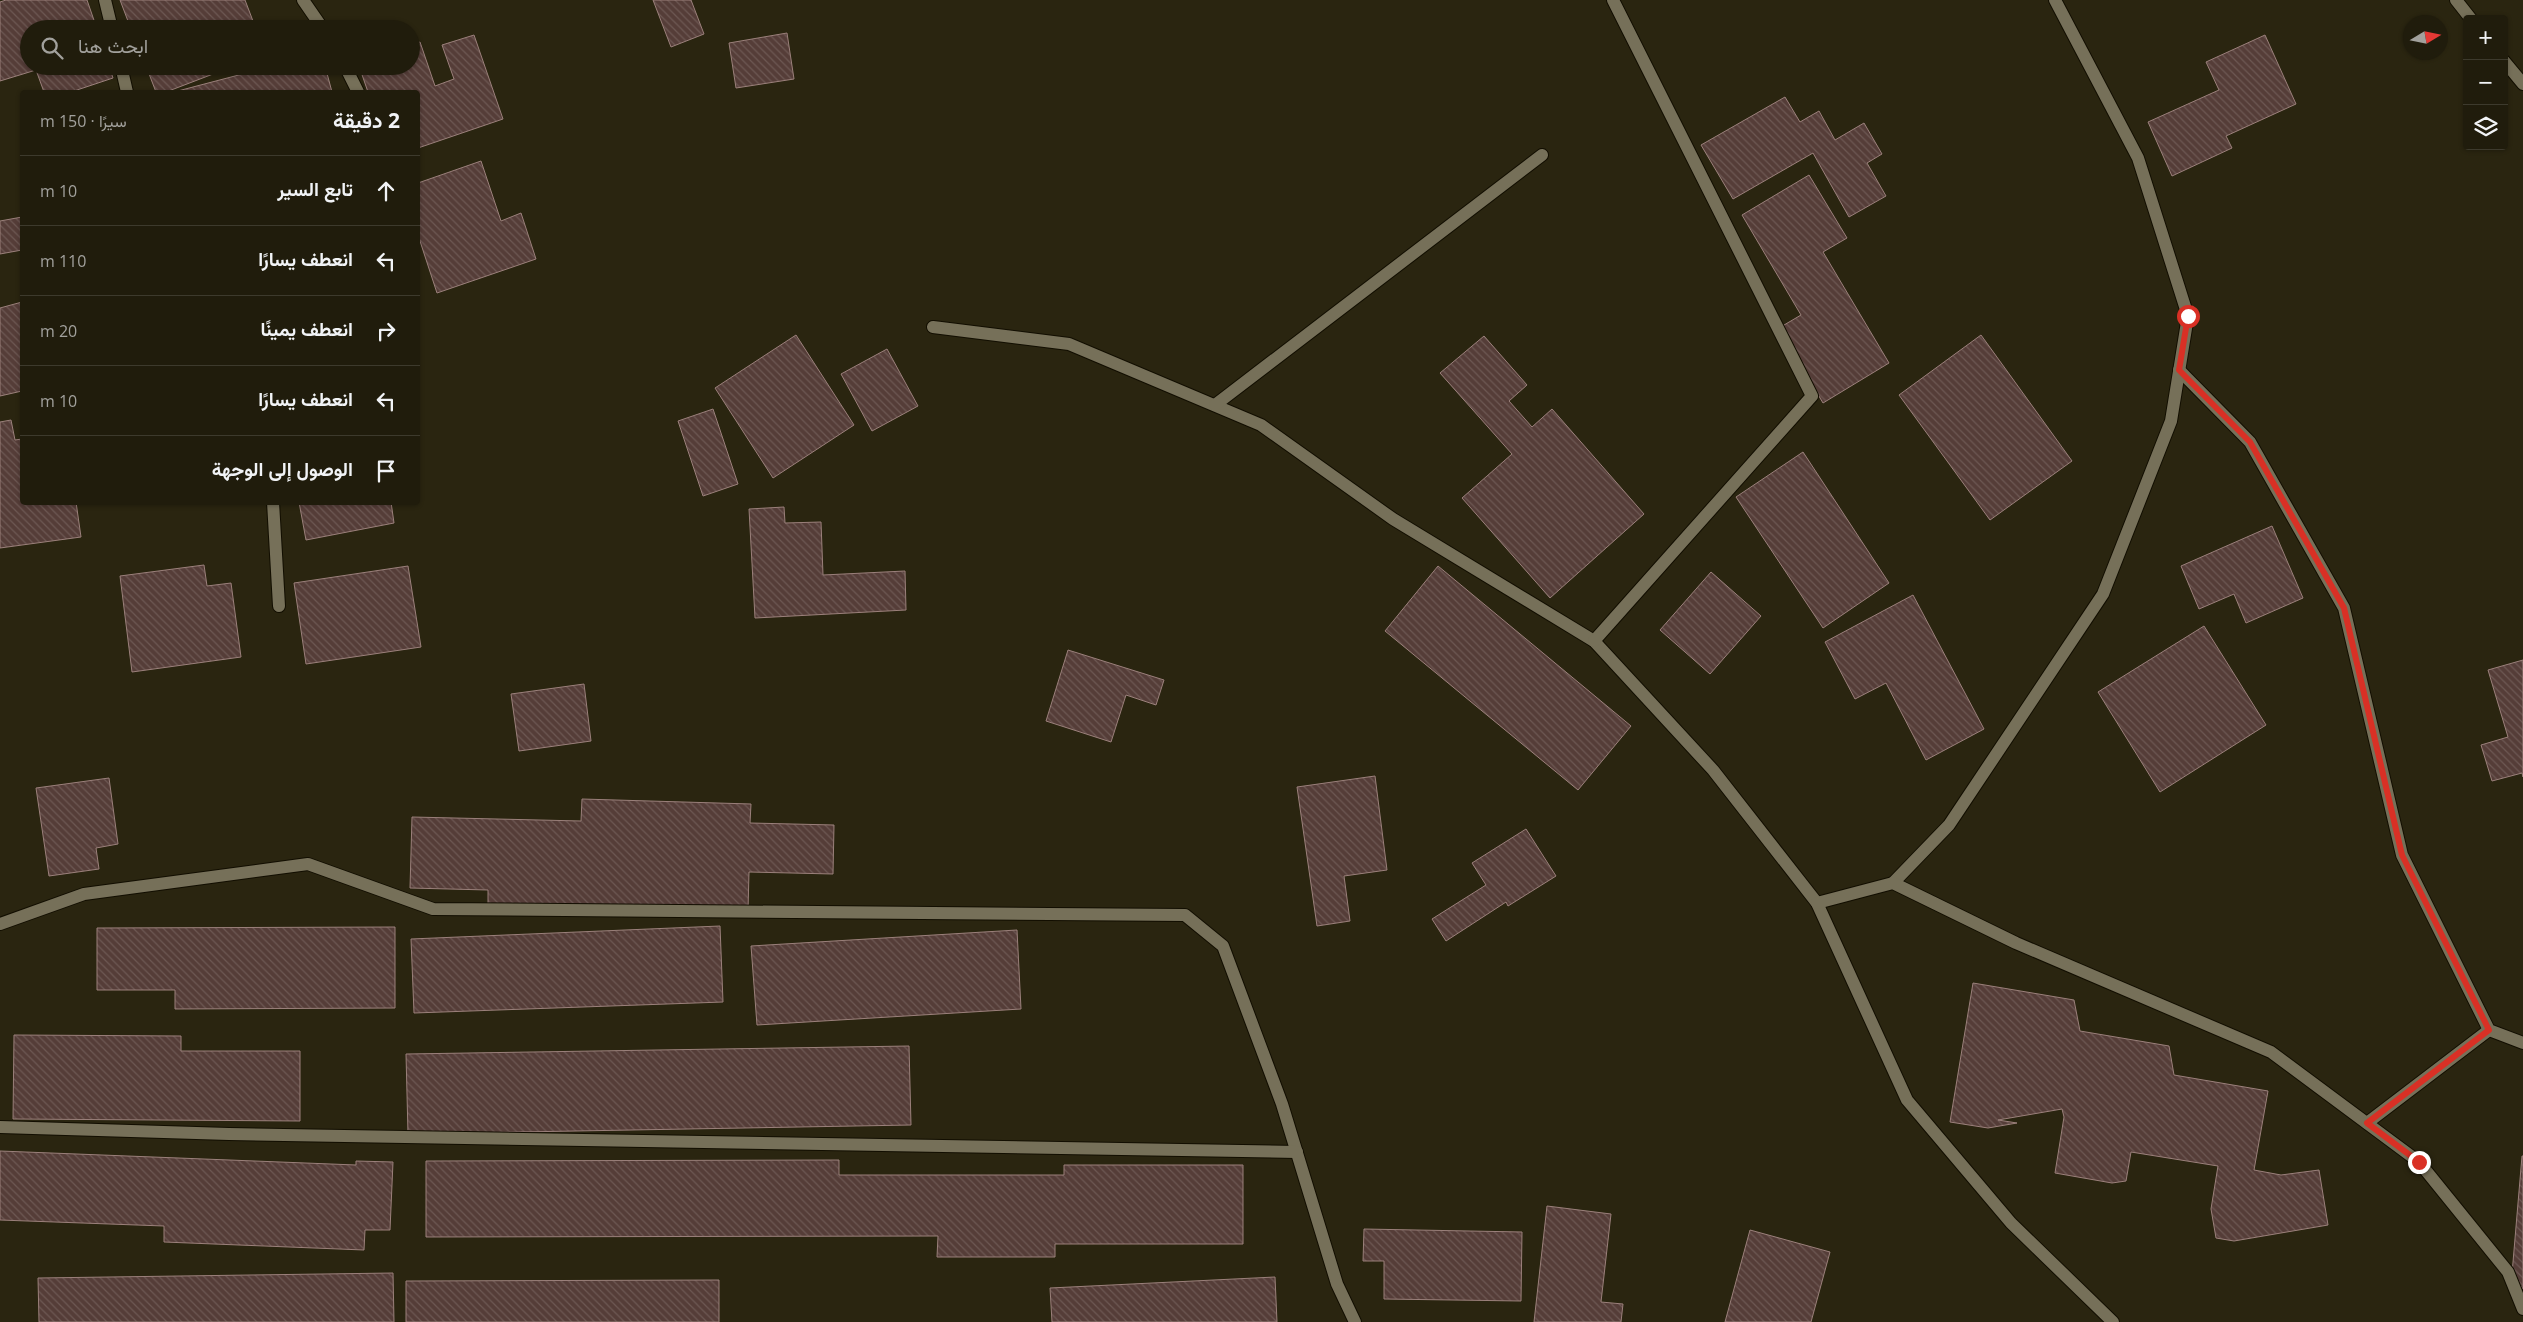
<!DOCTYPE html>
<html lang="ar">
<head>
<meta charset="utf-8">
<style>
	:root { --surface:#201c0c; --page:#282515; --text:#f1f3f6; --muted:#a2a19d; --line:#3d3a2d }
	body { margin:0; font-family:"Open Sans",Vazirmatn,sans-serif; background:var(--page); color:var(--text); direction:rtl }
	.controls { position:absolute; right:15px; top:15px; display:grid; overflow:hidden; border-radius:5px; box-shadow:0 1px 4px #0004 }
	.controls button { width:45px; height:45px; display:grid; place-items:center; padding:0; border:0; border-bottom:1px solid var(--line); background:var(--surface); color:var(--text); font:25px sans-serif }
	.compass { position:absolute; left:2403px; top:15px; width:45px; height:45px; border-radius:50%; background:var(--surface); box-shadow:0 1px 4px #0004; rotate:80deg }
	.stop { position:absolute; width:15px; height:15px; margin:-11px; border:4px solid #d93025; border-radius:50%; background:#fff }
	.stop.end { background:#d93025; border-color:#fff; box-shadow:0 1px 5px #0008 }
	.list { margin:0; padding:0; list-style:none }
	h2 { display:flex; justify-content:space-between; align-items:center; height:65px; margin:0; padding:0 20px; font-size:21px }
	h2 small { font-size:16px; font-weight:400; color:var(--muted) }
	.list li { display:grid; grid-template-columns:32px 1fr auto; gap:15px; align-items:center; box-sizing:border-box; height:70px; padding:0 20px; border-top:1px solid var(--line) }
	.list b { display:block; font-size:19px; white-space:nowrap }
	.list em { font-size:16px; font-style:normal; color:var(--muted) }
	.icon { flex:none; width:28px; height:28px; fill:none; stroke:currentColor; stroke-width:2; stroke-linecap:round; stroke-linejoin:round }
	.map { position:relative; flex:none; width:2523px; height:1322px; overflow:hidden; direction:ltr }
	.search { position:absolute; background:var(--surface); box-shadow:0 1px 4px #0004; left:20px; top:20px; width:400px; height:55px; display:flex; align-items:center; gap:12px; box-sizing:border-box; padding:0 18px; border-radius:28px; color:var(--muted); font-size:19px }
	.panel { position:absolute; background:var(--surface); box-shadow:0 1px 4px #0004; left:20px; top:90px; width:400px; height:415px; border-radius:5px; direction:rtl }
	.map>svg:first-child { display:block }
</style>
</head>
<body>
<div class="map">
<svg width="2523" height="1322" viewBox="0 0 2523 1322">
	<defs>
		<pattern id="building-back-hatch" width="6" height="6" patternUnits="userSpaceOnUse" patternTransform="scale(1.25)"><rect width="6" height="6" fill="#553d38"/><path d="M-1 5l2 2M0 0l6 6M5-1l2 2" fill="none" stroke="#6d5853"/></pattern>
	</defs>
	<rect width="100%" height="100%" fill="#2a2510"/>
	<g fill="url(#building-back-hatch)" stroke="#9b807b">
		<polygon points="6,0 87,0 97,29 29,29 29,66 109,66 113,78 71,92 44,92 36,70 0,81 0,2"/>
		<polygon points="120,0 245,0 256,29 131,29"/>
		<polygon points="653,0 691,0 704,34 671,47"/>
		<polygon points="787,33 794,79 736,88 729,43"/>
		<polygon points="474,35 503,119 418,148 418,92 368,92 359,66 411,66 411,45 420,42 435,86 454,79 442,45"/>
		<polygon points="2265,35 2296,104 2226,136 2232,148 2172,176 2148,122 2219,90 2206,62"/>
		<polygon points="146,66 234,66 166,92 156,92"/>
		<polygon points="273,66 325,66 332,92 174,92"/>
		<polygon points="1785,97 1800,122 1819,111 1835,140 1864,123 1882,154 1867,163 1886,196 1849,217 1813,153 1733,199 1701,145"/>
		<polygon points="481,161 501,221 521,213 536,259 437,293 418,235 418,183"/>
		<polygon points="1809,175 1847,238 1823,252 1889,363 1823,403 1779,328 1801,315 1742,215"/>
		<polygon points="22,217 22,250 0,254 0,221"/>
		<polygon points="22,302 22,391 0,396 0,308"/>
		<polygon points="796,335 854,425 773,478 715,388"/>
		<polygon points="1981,335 2072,461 1990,520 1899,395"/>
		<polygon points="1484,336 1527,385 1509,401 1532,427 1552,409 1644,514 1550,598 1462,498 1512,454 1440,373"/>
		<polygon points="887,349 918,406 872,431 841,374"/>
		<polygon points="713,409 738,484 703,496 678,421"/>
		<polygon points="11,420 15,440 22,439 22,502 76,502 81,537 0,548 0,422"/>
		<polygon points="1803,452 1889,583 1823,628 1736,497"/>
		<polygon points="299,502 391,502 394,523 306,540"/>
		<polygon points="784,507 785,523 821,522 823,575 905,571 906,610 755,618 749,509"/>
		<polygon points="2272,526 2303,598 2246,623 2234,594 2199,609 2181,566"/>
		<polygon points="204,565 207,586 231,583 241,657 132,672 120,576"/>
		<polygon points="408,566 421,647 306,664 294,583"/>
		<polygon points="1438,566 1631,726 1578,790 1385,631"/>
		<polygon points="1711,572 1761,616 1710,674 1660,630"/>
		<polygon points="1913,595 1984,729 1926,760 1886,683 1855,699 1825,642"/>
		<polygon points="2204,626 2266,725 2160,792 2098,692"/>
		<polygon points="1068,650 1164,680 1156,705 1126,695 1111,742 1046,721"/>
		<polygon points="2523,660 2523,777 2522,773 2492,781 2481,745 2508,737 2488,670"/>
		<polygon points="584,684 591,741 519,751 511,694"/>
		<polygon points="1375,776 1387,870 1344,876 1350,921 1317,926 1297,787"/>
		<polygon points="109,778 118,844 96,848 99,869 49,876 36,788"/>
		<polygon points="582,799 751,804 750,823 834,825 833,874 749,872 748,910 488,904 488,890 410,888 412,817 581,821"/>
		<polygon points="1526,829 1556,876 1508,906 1506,902 1446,941 1432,919 1486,885 1472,863"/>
		<polygon points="720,926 723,1002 414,1013 411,939"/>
		<polygon points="395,927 395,1008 175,1009 175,990 97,990 97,928"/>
		<polygon points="1017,930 1021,1009 757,1025 751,946"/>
		<polygon points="1973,983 2074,1000 2080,1031 2169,1046 2174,1075 2268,1091 2254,1170 2281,1175 2319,1170 2328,1225 2234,1241 2216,1238 2211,1209 2218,1166 2131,1152 2126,1181 2112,1183 2055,1173 2064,1117 2062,1109 1998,1120 2017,1123 1988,1128 1950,1122"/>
		<polygon points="14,1035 181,1036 181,1051 300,1051 300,1121 13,1119"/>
		<polygon points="909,1046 911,1125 408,1134 406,1054"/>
		<polygon points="0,1151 356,1165 356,1161 393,1162 390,1230 365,1230 364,1250 164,1242 164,1226 0,1220"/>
		<polygon points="2522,1156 2523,1156 2523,1289 2512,1274"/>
		<polygon points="839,1160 839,1175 1064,1175 1064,1165 1243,1165 1243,1244 1055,1244 1055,1257 937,1257 938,1236 426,1237 426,1161"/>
		<polygon points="1547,1206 1611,1214 1601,1302 1623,1304 1621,1322 1534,1322"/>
		<polygon points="1364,1229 1522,1232 1521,1301 1384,1299 1384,1261 1363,1261"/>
		<polygon points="1750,1230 1830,1252 1811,1322 1725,1322"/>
		<polygon points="393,1273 394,1322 39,1322 38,1278"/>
		<polygon points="1275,1277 1277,1322 1052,1322 1050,1288"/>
		<polygon points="719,1280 719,1322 406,1322 406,1281"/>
	</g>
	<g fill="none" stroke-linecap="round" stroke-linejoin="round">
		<defs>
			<g id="street">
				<polyline points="105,0 112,29"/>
				<polyline points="303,0 323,29"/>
				<polyline points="2456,0 2471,19"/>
				<polyline points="2504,61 2523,84"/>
				<polyline points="121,66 127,92"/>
				<polyline points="345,66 358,92"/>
				<polyline points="933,327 1069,344 1261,425 1393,519 1594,641 1713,770 1817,903 1907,1100 2011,1223 2113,1322"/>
				<polyline points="2179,370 2250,442 2344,608 2402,855 2489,1030 2523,1043"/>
				<polyline points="1215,405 1542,155"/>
				<polyline points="273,502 279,606"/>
				<polyline points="1594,641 1812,396 1613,0"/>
				<polyline points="1893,883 1949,825 2103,594 2171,421 2188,316 2138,158 2055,0"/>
				<polyline points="1817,903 1893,883 2016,943 2271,1052 2419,1162 2508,1272 2523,1309"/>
				<polyline points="0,924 84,894 308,864 433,909 1185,915 1223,946 1282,1104 1337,1284 1355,1322"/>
				<polyline points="2367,1123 2489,1030"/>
				<polyline points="0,1127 229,1134 1297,1152"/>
			</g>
		</defs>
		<use href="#street" stroke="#120e00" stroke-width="14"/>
		<use href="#street" stroke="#767059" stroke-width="12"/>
	</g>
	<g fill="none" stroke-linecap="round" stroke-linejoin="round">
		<polyline stroke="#d93025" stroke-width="6" points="2188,316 2179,370 2250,442 2344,608 2402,855 2489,1030 2367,1123 2419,1162"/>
	</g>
</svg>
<div class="controls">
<button>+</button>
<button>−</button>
<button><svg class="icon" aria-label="layers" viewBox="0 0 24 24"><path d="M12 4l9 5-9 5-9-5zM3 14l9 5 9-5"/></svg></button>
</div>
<svg class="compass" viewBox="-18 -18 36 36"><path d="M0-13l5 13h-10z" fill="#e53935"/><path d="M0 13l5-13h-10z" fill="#a2a19d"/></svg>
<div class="stop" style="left:2188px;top:316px"></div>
<div class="stop end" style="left:2419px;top:1162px"></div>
<div class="search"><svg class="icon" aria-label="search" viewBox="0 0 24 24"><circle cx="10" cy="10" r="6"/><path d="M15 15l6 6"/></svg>ابحث هنا</div>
<section class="panel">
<h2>2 دقيقة<small>سيرًا · 150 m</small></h2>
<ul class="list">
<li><svg class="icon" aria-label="ahead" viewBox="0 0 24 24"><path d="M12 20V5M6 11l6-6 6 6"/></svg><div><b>تابع السير</b></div><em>10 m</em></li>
<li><svg class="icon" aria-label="left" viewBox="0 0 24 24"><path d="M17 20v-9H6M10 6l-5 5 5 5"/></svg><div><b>انعطف يسارًا</b></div><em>110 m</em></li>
<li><svg class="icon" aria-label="right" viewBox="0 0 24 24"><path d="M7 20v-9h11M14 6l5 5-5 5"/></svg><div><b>انعطف يمينًا</b></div><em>20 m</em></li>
<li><svg class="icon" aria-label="left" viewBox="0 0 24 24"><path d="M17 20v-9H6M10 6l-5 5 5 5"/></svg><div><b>انعطف يسارًا</b></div><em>10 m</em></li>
<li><svg class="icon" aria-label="arrive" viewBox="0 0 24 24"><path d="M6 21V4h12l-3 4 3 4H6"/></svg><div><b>الوصول إلى الوجهة</b></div></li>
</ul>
</section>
</div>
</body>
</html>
